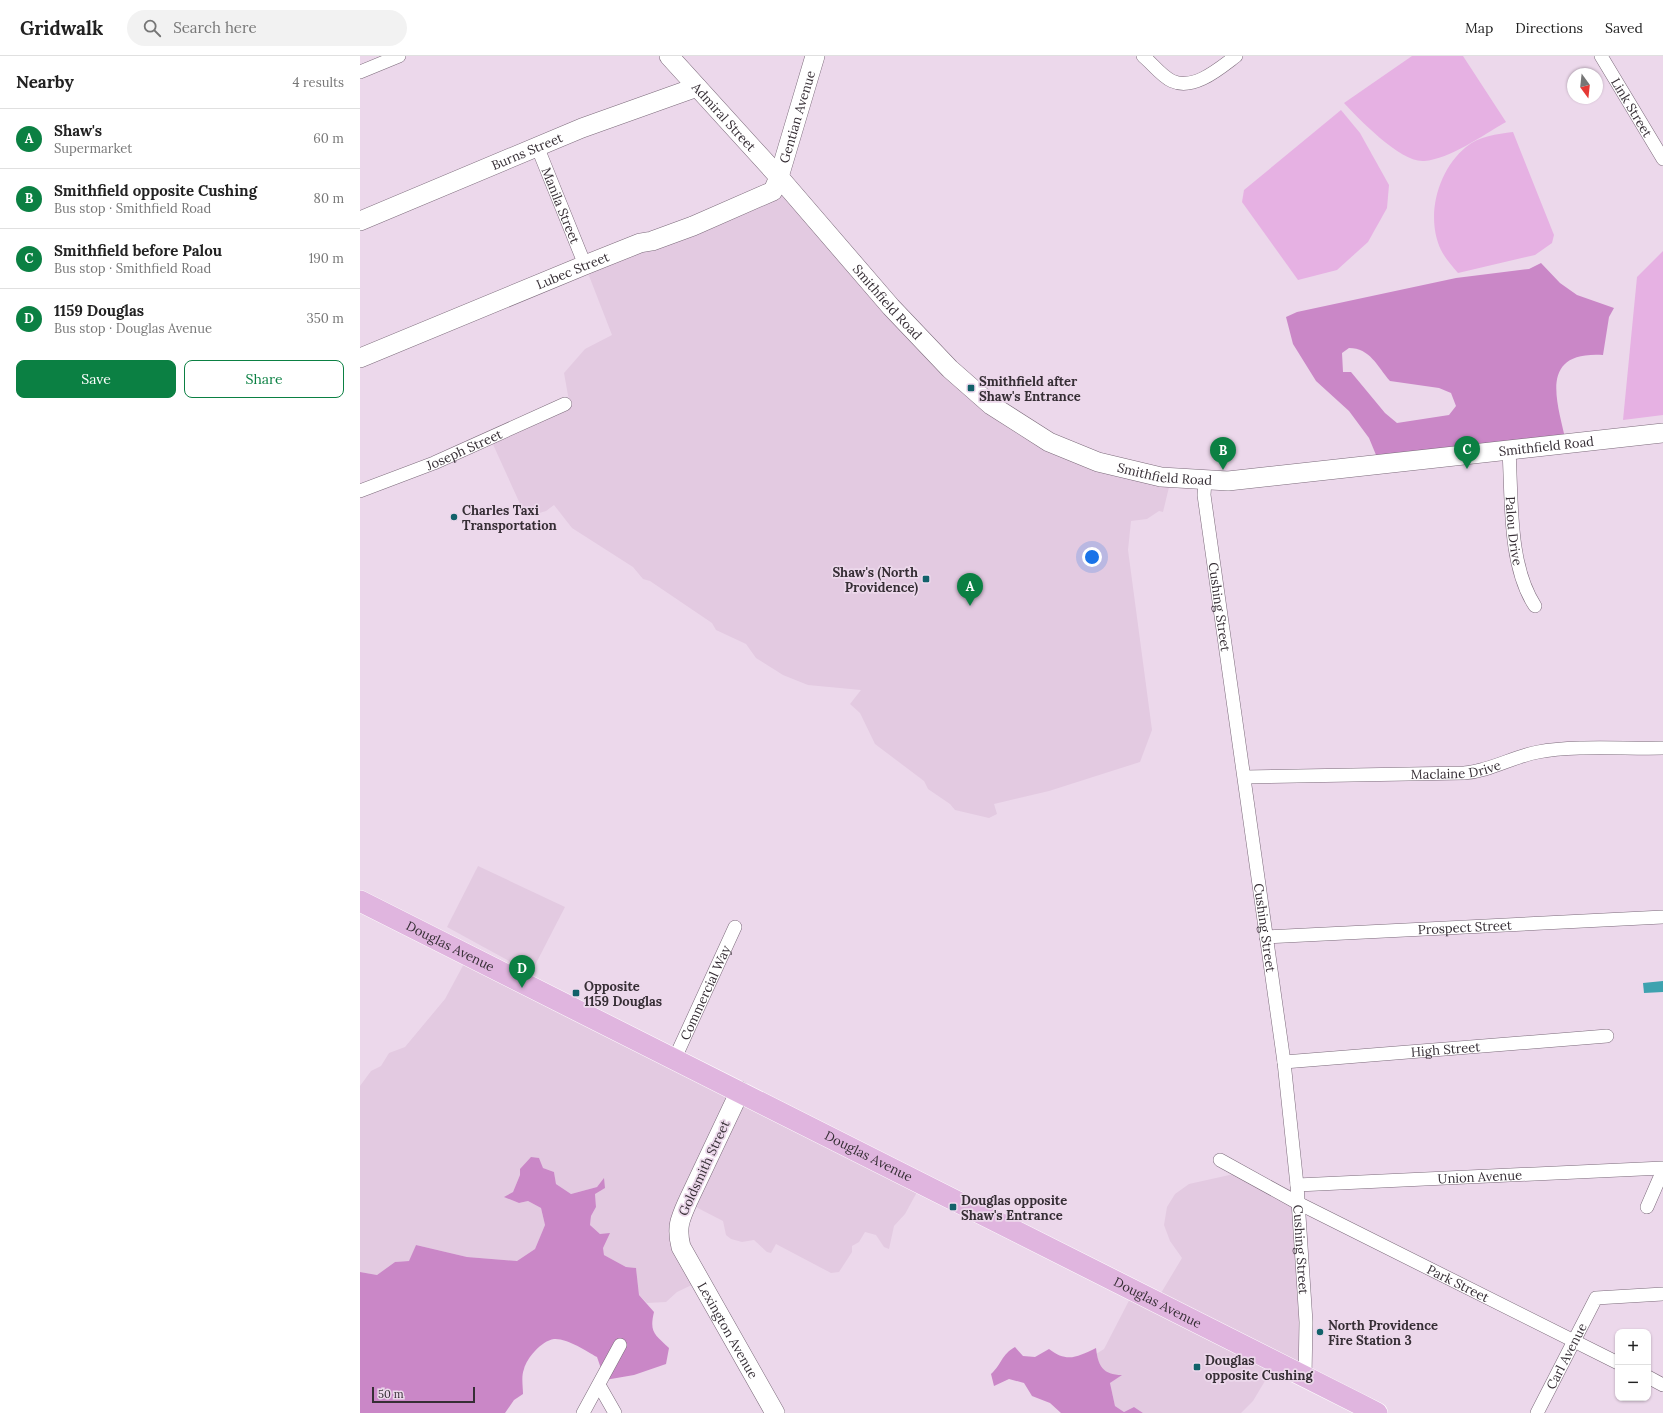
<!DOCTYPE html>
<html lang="en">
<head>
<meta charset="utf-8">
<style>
	:root { --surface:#fff; --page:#f2f2f2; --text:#222; --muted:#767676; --line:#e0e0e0; --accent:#0b8043 }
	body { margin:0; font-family:Lora,serif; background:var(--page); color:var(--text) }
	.controls { position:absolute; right:12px; bottom:12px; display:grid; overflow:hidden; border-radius:8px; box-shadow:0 1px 3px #0004 }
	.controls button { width:36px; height:36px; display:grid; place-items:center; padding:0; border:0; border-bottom:1px solid var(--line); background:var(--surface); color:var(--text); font:20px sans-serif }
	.compass { position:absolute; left:1207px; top:12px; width:36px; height:36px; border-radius:50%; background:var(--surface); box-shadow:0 1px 3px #0004; rotate:165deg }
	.scale { position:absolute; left:12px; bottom:10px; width:103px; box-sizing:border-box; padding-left:4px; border:2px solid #362e35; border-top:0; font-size:11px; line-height:14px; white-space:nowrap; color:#362e35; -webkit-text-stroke:3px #ecd8eb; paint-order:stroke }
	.you { position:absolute; left:732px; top:501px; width:14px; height:14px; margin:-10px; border:3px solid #fff; border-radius:50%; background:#1a73e8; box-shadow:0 0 0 6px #1a73e833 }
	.badge { display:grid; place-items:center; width:26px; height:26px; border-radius:50%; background:var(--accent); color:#fff; font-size:13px; font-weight:700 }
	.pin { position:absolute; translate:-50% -33px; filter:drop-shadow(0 1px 2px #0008) }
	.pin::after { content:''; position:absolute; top:21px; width:14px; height:12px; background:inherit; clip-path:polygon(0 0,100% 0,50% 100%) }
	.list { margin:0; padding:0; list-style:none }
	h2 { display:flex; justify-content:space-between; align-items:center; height:52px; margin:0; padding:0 16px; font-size:17px }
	h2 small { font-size:13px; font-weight:400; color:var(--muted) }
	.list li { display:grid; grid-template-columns:26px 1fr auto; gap:12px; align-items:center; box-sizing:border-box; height:60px; padding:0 16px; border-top:1px solid var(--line) }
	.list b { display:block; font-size:15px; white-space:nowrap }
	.list p { margin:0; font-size:13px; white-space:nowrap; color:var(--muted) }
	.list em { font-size:13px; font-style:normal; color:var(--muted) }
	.actions { display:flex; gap:8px; padding:12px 16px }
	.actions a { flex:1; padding:9px 0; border:1px solid var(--accent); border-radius:8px; text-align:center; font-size:14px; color:var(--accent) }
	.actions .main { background:var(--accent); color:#fff }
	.icon { flex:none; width:22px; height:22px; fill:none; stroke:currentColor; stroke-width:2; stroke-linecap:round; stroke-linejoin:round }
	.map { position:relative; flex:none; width:1303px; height:1357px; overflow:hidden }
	header { display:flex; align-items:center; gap:24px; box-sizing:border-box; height:56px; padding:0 20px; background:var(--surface); border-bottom:1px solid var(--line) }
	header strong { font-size:19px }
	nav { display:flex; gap:22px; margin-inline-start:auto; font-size:14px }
	.search { width:280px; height:36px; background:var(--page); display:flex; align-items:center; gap:10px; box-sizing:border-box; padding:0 14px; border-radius:22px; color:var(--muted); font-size:15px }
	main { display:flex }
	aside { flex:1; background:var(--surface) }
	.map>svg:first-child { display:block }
</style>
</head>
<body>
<header>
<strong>Gridwalk</strong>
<div class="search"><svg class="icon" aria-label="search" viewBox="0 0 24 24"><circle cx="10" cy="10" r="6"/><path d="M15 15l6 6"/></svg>Search here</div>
<nav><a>Map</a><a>Directions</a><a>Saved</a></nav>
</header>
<main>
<aside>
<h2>Nearby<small>4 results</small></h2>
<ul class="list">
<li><span class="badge">A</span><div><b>Shaw's</b><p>Supermarket</p></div><em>60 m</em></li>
<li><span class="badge">B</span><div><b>Smithfield opposite Cushing</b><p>Bus stop · Smithfield Road</p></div><em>80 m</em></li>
<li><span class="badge">C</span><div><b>Smithfield before Palou</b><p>Bus stop · Smithfield Road</p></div><em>190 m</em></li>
<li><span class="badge">D</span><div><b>1159 Douglas</b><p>Bus stop · Douglas Avenue</p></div><em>350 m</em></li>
</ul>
<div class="actions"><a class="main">Save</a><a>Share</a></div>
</aside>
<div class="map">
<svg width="1303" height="1357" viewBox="0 0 1303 1357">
	<rect width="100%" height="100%" fill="#ecd8eb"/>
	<g fill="#e3cae1">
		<polygon points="427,131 621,333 697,382 810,427 803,456 799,455 787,463 771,465 768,494 792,674 780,706 689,735 634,748 637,758 629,762 595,754 590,748 568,733 564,725 515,688 500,657 490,648 501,634 448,629 423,619 396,602 386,588 356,574 352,567 290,525 283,523 273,511 212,472 194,449 186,455 166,461 131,384 209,345 204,317 225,293 252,279 226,212"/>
		<polygon points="118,810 205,851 171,917 87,871"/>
		<polygon points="106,904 562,1127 545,1158 534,1170 529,1193 524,1191 516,1179 505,1176 499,1186 492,1190 492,1196 479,1216 471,1217 416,1188 411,1197 407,1196 394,1184 382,1186 371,1183 366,1179 363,1165 332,1149 322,1165 338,1226 317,1236 306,1246 287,1247 279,1239 276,1212 266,1211 244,1199 240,1178 230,1169 231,1160 236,1151 235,1138 244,1123 237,1131 211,1138 196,1128 194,1116 183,1112 160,1119 153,1136 145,1141 159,1147 168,1145 181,1152 185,1169 175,1193 157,1205 107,1201 56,1189 50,1205 35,1206 17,1219 0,1216 0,1030 11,1015 21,1010 29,997 45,991 85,943"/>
		<polygon points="883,1116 937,1136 944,1316 917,1305 893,1345 881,1357 783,1357 774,1351 764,1356 755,1350 750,1327 761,1319 751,1319 741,1312 736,1298 744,1293 776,1231 798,1242 822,1202 810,1185 804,1169 807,1151 815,1138 829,1128"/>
	</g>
	<g fill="#e6b1e3">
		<path d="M1052,0h51l43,66c-23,13 -56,37 -82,39 -23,2 -65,-42 -80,-58z"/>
		<polygon points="981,54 1000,77 1029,129 1027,152 1008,186 977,214 938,224 882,146 884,134"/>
		<path d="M1153,76l41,103 -2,8 -17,12 -77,18c-6,-7 -13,-15 -17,-23 -16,-34 -3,-80 25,-103 13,-11 31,-13 47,-15z"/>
		<polygon points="1303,195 1303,359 1263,364 1277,221"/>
	</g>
	<g fill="#ca87c7" fill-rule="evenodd">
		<path d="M1181,207l19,20 17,12 37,13 -5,9 -6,38c-65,-4 -46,46 -37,87l-185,25 -12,-29 -20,-27 -33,-30 -23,-37 -7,-27 11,-5 159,-34 73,-9zM989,292c21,0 28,18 41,33l49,7 12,5 5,13 -7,9 -52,8 -12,-10 -34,-41h-8l-1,-19z"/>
		<path d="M171,1101l8,1 4,10 11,4 2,12 15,10 26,-7 7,-9 1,10 -10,6 1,13 -5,9 -1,9 10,9 10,-1 -7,15 1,7 22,12 10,1 3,27 15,17c-5,21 1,22 15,36l-3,16 -32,11 -29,5 -8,-23c-11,-6 -30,-19 -43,-18 -13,2 -27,19 -30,30 -3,7 -1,18 -1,25l-9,6 -9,13h-145v-141l17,3 18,-13 14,-1 7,-16 51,12 50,4 18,-12 10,-24 -4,-17 -13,-7 -9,2 -15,-6 9,-5 7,-17v-6z"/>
		<path d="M655,1291l8,9 12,1 14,-8c18,14 28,8 47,-1 2,18 7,27 26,27l-12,8 5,23 9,6 10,-5 9,6h-82l-11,-10 -18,-7 -8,-13 -15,-4 -15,7 -3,-12c11,-10 10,-19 24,-27z"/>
	</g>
	<polygon fill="#3da2af" points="1303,925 1303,936 1284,937 1283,927"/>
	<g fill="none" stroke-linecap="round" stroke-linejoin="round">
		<defs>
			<g id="street">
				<path d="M783,0c9,7 18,20 29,25 22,10 48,-13 64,-25"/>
				<path id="s1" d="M1241,0l62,103"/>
				<polyline points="0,16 39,0"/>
				<path id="s2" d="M177,90l48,119"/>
				<path id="s3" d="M1149,395c3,48 -1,114 26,155"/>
				<path id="s4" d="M845,424l-1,15 80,567 13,123 9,137 -1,55"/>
				<path id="s5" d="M0,435l74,-28 131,-59"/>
				<path id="s6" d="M885,721l219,-4c26,-2 48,-16 74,-21 36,-7 87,-3 125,-4"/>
				<path id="s7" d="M906,881l397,-20"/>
				<path id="s8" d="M315,1002l60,-131"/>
				<path id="s9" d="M924,1006l323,-26"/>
				<path id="s10" d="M860,1104l78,43 320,160"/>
				<path id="s11" d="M937,1129l366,-17"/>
				<polyline points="1287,1151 1303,1114"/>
				<polyline points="1288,1321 1303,1329"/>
				<polyline points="239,1329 255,1357"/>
				<polyline points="223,1357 260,1289"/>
				<path id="s12" d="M1177,1357l59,-115 67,-4"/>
			</g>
			<g id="secondary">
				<path id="s13" d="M309,0l110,121 112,130 59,62 41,36 58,37 49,20 63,15 67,4 435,-48"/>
				<path id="s14" d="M0,165l222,-93 115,-41"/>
				<path id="s15" d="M0,302l225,-93 55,-22 12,-2 41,-15 80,-35 6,-14 36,-121"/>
				<path id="s16" d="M380,1035l-52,110c-8,18 -12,26 -7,46l94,166"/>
			</g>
			<g id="primary">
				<path id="s17" d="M0,845c340,168 678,341 1017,512"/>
			</g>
		</defs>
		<use href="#street" stroke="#7b6a7a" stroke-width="14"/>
		<use href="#secondary" stroke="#7b6a7a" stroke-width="20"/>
		<use href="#primary" stroke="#fff" stroke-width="22"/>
		<use href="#street" stroke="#fff" stroke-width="13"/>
		<use href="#secondary" stroke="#fff" stroke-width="19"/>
		<use href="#primary" stroke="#e0b5df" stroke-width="21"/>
	</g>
	<g fill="#12616a" stroke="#ecd8eb" stroke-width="1.5">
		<rect x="607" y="328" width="8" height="8" rx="2"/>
		<circle cx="94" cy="461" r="4"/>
		<rect x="562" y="519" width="8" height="8" rx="2"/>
		<rect x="212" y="933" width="8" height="8" rx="2"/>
		<rect x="589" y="1147" width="8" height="8" rx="2"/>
		<circle cx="960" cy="1276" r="4"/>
		<rect x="833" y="1307" width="8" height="8" rx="2"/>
	</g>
	<g text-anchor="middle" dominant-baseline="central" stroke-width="3.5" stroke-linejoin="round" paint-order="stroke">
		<g font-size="13" fill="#362e35" stroke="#ecd8eb">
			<text stroke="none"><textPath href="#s1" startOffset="60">Link Street</textPath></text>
			<text stroke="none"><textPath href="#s13" startOffset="82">Admiral Street</textPath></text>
			<text stroke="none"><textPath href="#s15" startOffset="524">Gentian Avenue</textPath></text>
			<text stroke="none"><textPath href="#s14" startOffset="181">Burns Street</textPath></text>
			<text stroke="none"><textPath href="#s2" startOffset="64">Manila Street</textPath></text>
			<text stroke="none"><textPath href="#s15" startOffset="230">Lubec Street</textPath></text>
			<text stroke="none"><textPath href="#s13" startOffset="329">Smithfield Road</textPath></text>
			<text stroke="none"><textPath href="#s13" startOffset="1049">Smithfield Road</textPath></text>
			<text stroke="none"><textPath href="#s5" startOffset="112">Joseph Street</textPath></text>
			<text stroke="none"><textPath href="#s13" startOffset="665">Smithfield Road</textPath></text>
			<text stroke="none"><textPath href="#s3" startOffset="80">Palou Drive</textPath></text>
			<text stroke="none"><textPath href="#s4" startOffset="128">Cushing Street</textPath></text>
			<text stroke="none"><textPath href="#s6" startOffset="211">Maclaine Drive</textPath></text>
			<text stroke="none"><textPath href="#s7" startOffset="199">Prospect Street</textPath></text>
			<text stroke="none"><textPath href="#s4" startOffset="452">Cushing Street</textPath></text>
			<text stroke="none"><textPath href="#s17" startOffset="101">Douglas Avenue</textPath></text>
			<text stroke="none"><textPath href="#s8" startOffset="72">Commercial Way</textPath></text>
			<text stroke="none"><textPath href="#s9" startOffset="162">High Street</textPath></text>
			<text stroke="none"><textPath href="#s17" startOffset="569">Douglas Avenue</textPath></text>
			<text transform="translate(344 1112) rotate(-65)">Goldsmith Street</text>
			<text stroke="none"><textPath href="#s11" startOffset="183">Union Avenue</textPath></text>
			<text stroke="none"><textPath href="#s4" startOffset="776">Cushing Street</textPath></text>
			<text stroke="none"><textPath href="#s10" startOffset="268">Park Street</textPath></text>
			<text stroke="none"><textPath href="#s17" startOffset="893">Douglas Avenue</textPath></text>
			<text stroke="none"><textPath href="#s16" startOffset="265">Lexington Avenue</textPath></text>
			<text stroke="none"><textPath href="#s12" startOffset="64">Carl Avenue</textPath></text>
		</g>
		<g font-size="13" font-weight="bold" fill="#362e35" stroke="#ecd8eb" text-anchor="start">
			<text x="619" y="325">Smithfield after<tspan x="619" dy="15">Shaw's Entrance</tspan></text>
			<text x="102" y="454">Charles Taxi<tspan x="102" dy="15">Transportation</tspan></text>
			<text x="558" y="516" text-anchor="end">Shaw's (North<tspan x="558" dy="15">Providence)</tspan></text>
			<text x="224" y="930">Opposite<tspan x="224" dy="15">1159 Douglas</tspan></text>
			<text x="601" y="1144">Douglas opposite<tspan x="601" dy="15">Shaw's Entrance</tspan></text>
			<text x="968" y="1269">North Providence<tspan x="968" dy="15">Fire Station 3</tspan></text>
			<text x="845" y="1304">Douglas<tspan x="845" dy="15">opposite Cushing</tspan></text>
		</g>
	</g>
</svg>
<div class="controls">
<button>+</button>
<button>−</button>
</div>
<svg class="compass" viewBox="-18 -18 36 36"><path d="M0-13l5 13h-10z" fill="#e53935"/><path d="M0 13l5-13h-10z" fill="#767676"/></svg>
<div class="scale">50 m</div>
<div class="you"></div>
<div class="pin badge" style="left:610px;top:550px">A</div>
<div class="pin badge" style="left:863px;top:414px">B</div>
<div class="pin badge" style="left:1107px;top:413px">C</div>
<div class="pin badge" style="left:162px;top:932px">D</div>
</div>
</main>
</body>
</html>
